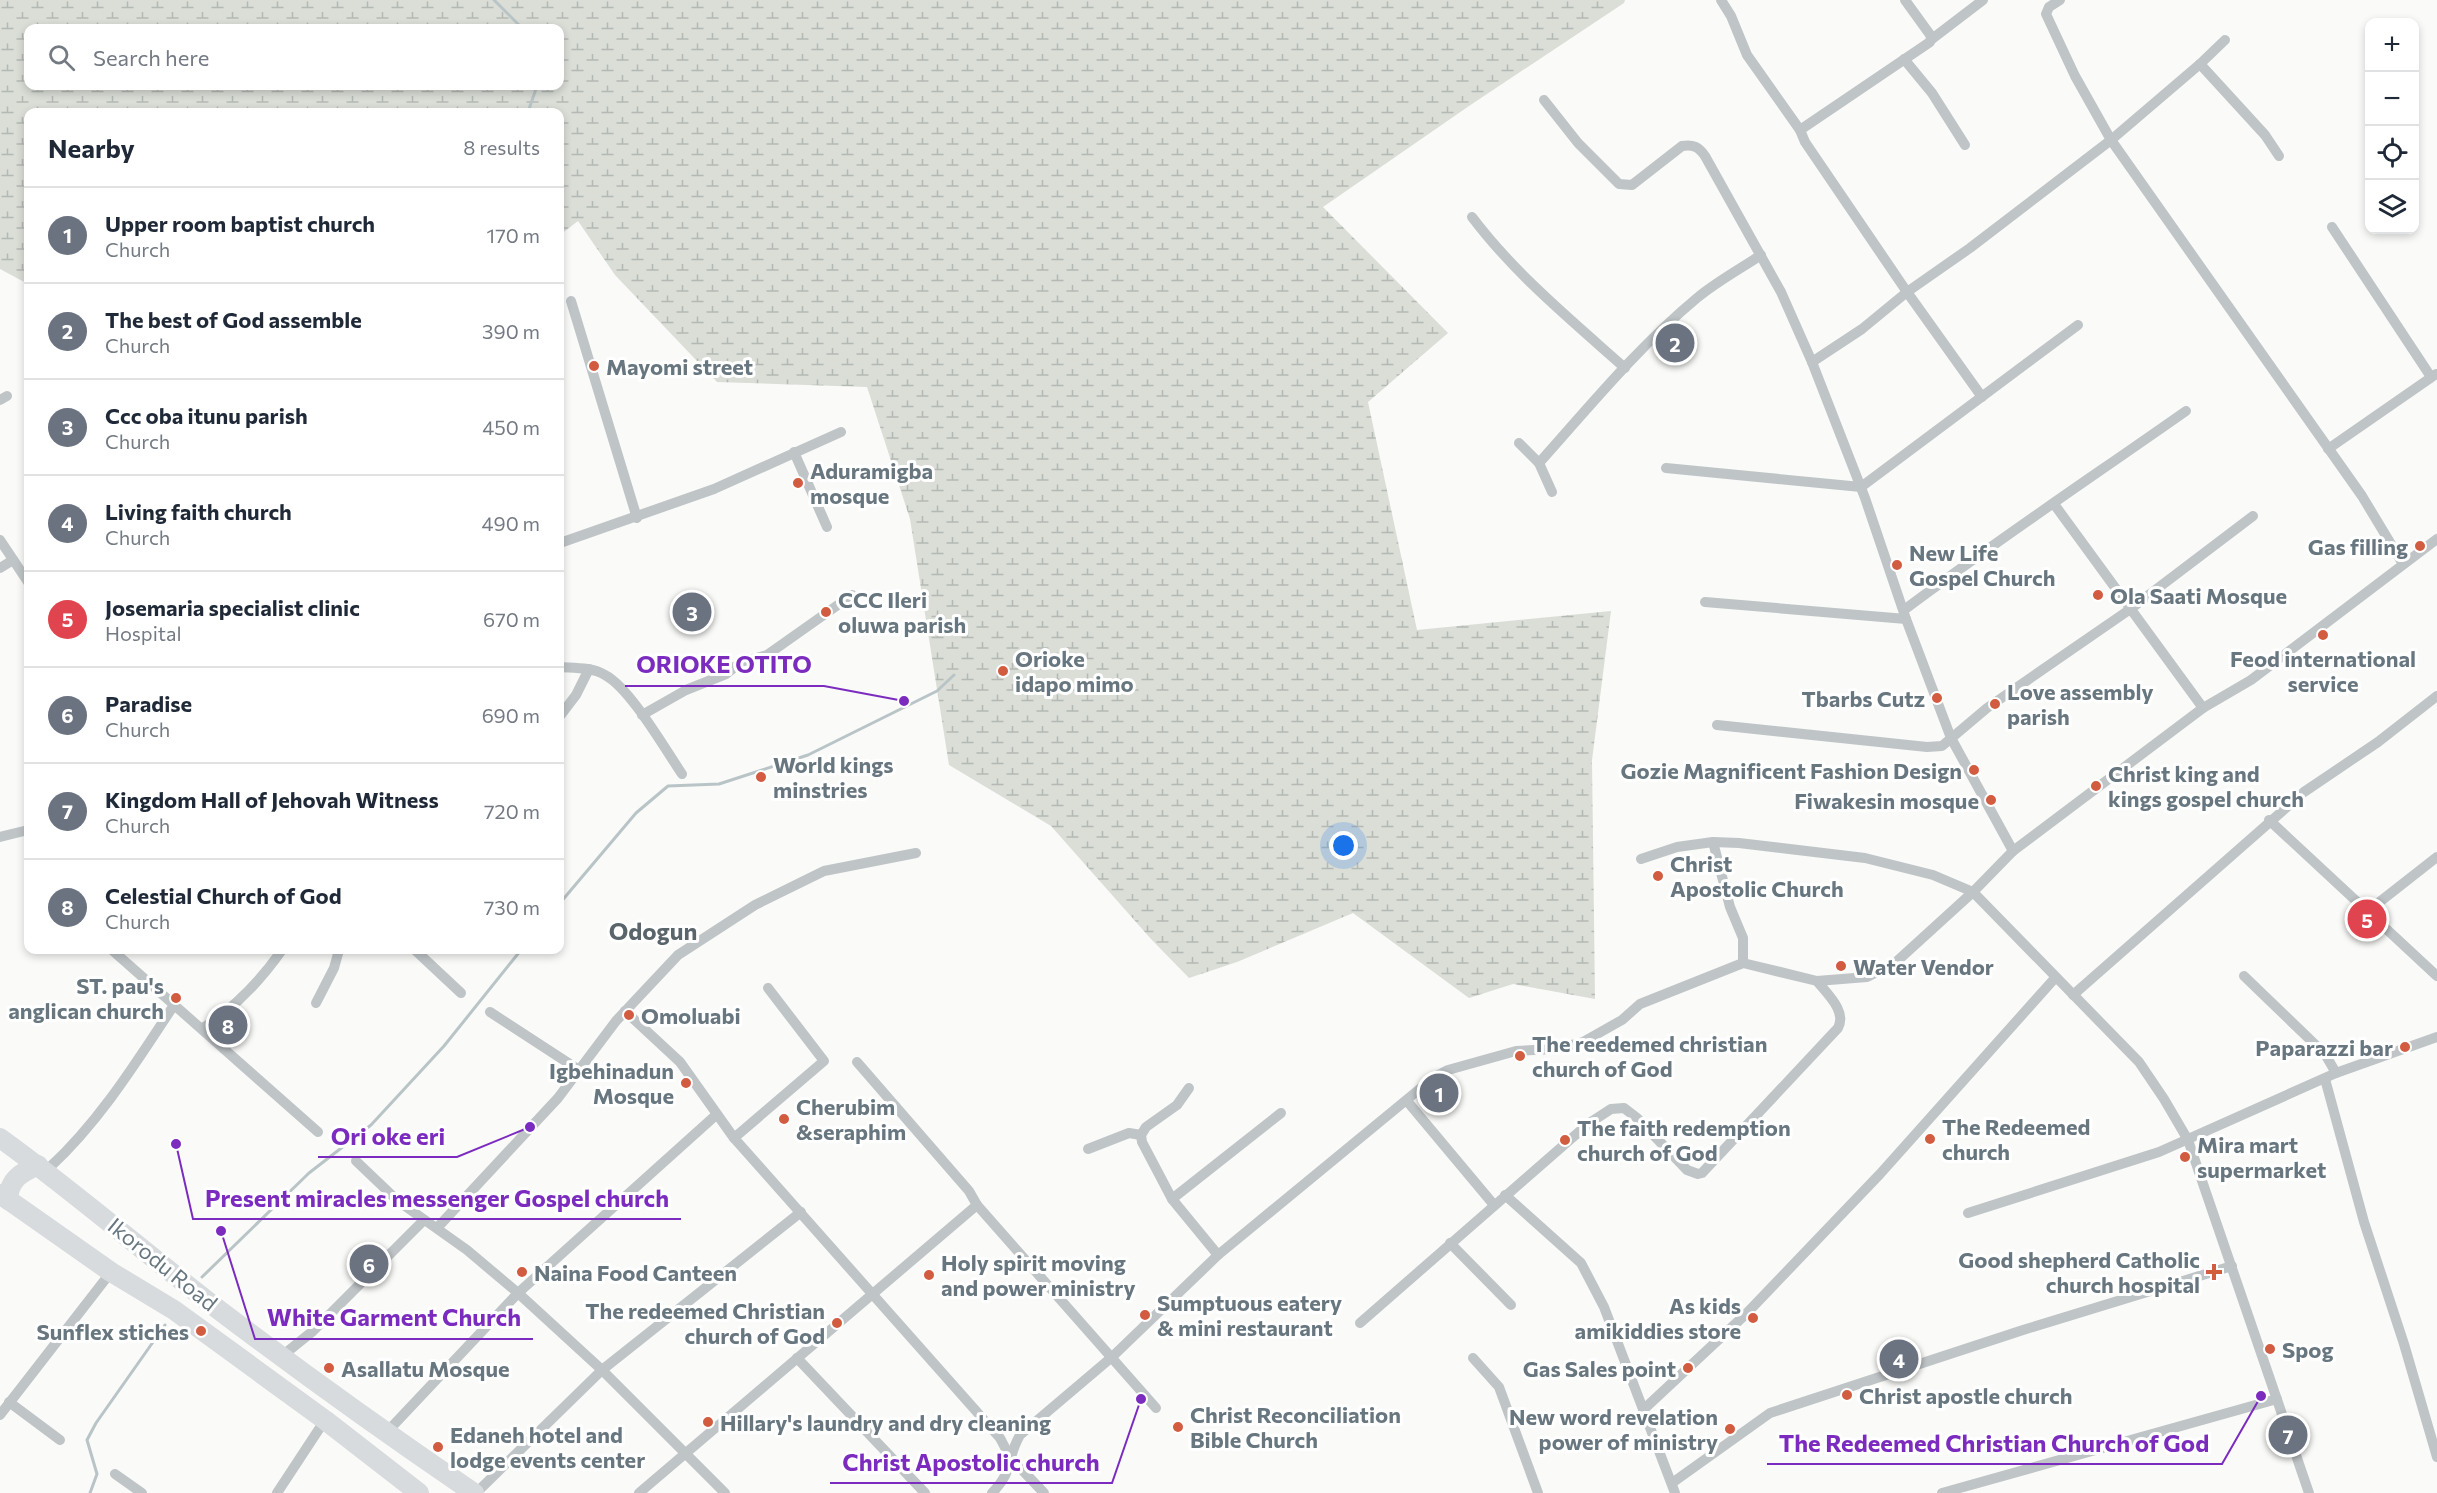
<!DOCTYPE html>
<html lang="en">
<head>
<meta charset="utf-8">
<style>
	:root { --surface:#fff; --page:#f2f2f3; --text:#1f2937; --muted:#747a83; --line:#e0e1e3; --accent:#d15c40 }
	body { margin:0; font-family:Commissioner,sans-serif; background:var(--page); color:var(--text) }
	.controls { position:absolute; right:18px; top:18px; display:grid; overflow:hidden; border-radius:12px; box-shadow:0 3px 9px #0003 }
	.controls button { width:54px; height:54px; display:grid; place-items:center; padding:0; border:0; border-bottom:2px solid var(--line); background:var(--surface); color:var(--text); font:30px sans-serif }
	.you { position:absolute; left:1344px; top:846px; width:21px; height:21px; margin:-15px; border:4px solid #fff; border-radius:50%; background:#1a73e8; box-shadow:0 0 0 9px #1a73e833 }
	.badge { display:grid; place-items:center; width:39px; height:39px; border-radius:50%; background:var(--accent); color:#fff; font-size:20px; font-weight:700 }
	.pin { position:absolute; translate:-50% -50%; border:3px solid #fff; box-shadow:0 2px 6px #0006 }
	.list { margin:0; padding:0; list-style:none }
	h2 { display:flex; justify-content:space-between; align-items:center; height:78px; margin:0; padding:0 24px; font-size:26px }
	h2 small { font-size:20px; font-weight:400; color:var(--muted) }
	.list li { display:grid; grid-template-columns:39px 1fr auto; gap:18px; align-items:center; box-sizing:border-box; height:96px; padding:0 24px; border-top:2px solid var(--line) }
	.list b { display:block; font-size:22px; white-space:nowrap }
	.list p { margin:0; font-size:20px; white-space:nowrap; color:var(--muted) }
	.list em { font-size:20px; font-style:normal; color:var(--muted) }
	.icon { flex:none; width:33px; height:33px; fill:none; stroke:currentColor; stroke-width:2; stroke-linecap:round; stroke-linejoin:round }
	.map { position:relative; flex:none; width:2437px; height:1493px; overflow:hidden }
	.search { position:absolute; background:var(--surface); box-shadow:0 3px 9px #0003; left:24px; top:24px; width:540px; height:66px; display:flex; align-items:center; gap:15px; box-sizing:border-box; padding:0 21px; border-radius:12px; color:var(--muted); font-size:22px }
	.panel { position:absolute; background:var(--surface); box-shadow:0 3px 9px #0003; left:24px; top:108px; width:540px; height:846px; border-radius:12px }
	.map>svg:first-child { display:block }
</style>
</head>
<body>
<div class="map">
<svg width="2437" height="1493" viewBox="0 0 2437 1493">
	<defs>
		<pattern id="wetland-marsh" width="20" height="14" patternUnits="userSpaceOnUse" patternTransform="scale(1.5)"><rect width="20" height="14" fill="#daded7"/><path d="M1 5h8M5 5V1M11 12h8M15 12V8" fill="none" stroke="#b5b9b4"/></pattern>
	</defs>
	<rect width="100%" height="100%" fill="#fafaf8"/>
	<path fill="url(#wetland-marsh)" fill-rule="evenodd" d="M0,0h1625l-1,3 -155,103 -146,101 125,126 -80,69 49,228 194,-19 -19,149 3,239 -82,-15 -44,14 -116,-85 -116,49 -48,16 -38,-39 -100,-113 -102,-61 -39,-246 -43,-132 -150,-5 -102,-107 -37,-54 -18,14v-123h-532v172l-28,-15zM560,28v58h-532v-58z"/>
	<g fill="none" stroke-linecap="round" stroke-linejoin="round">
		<g stroke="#b9c4c7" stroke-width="3">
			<polyline points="494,0 522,28"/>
			<polyline points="528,112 537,86"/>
			<polyline points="560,903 636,813 668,786 719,784 808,755 937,691 954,675"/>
			<polyline points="202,1277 309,1173 371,1125 444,1046 521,950"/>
			<polyline points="90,1493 97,1474 87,1440 96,1423 165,1325"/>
		</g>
		<g stroke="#bfc4c7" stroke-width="10">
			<polyline points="1721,0 1731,16 1747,55 1800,130"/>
			<polyline points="1905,0 1931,36 1930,42 1800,130 1805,142 1907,292 1982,397"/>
			<polyline points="2060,0 2049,7 2046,14 2075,76 2111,140 2362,496 2403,564"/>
			<polyline points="1932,39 1983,0"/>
			<polyline points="1904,59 1932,93 1965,145"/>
			<polyline points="2200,64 2265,135 2279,156"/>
			<path d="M1544,100l34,43 41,41 13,1 50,-39c11,-2 17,1 23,10l76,136 31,70 53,136 41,121 45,119 62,113"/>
			<path d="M1472,217c43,57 99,103 153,151"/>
			<polyline points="2332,227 2431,377"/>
			<polyline points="571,301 637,518"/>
			<polyline points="1812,362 1862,329 1907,292 1970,248 2111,140 2200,64 2225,40"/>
			<polyline points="0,400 7,396"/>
			<polyline points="1519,443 1539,463 1552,492"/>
			<polyline points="2328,449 2436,374"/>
			<polyline points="794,452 827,527"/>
			<path d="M1539,463c50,-56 100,-117 158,-165 19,-16 43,-29 64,-43"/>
			<polyline points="1666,468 1861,487 2078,325"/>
			<polyline points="2054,504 2203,708"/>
			<polyline points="0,540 28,582"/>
			<polyline points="560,543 714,489 841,432"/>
			<polyline points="0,568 13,560"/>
			<polyline points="1705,602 1906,619"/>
			<path d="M1904,610c92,-69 188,-133 282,-199"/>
			<path d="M560,667c14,1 32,0 45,8 25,13 60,74 77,99"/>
			<polyline points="642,715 686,690 726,674 741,662 767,655 852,595"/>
			<polyline points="560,716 576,695 589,669"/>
			<polyline points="1717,725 1927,747 1942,746 1987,708 2129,610 2253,516"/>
			<polyline points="2269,820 2437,976"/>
			<polyline points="0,837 28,830"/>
			<polyline points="1713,842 1730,907 1743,938 1743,963"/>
			<polyline points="1641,859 1677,847 1713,842 1739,843 1865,858 1933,875 1973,892 2139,1062 2164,1099 2188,1140 2309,1493"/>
			<polyline points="2368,911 2437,857"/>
			<polyline points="112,950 318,1132"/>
			<polyline points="415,950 461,993"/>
			<polyline points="2244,976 2325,1054 2336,1073"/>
			<polyline points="2073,995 2304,792 2378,742 2437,696"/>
			<polyline points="316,1003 334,968 339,950"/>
			<polyline points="625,1011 680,1062 734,1138 1000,1438 1010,1457 1044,1493"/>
			<polyline points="490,1012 579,1070"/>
			<path d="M203,1028c31,-20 58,-48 79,-78"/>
			<polyline points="857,1062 969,1191 977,1205 1156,1408"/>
			<polyline points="2325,1079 2364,1222 2404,1344 2437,1457"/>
			<polyline points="1189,1088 1177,1105 1146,1127 1141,1135 1142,1142 1172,1199 1218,1255"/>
			<polyline points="1407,1101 1494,1205"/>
			<polyline points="734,1138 824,1061 768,988"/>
			<polyline points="1088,1149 1129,1133 1141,1135"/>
			<polyline points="356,1161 398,1201 467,1250 518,1293 602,1370 725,1493"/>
			<path d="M50,1167c50,-46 87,-106 124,-162"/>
			<polyline points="1505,1195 1581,1263 1604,1307 1675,1493"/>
			<polyline points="1172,1199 1281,1113"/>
			<polyline points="1968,1213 2159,1152 2336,1073 2437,1037"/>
			<polyline points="437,1228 558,1098 616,1021 678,955 755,905 824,871 916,853"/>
			<polyline points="1450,1243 1511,1305"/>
			<path d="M1360,1323l228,-199 23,-15 13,-1 13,10 50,52 11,4 4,-1 136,-145c9,-17 -11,-34 -21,-47"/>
			<polyline points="282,1356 313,1331 424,1220"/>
			<polyline points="797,1358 925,1493"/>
			<polyline points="1473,1358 1499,1387 1538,1493"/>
			<polyline points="9,1402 60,1440"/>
			<polyline points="1643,1410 1746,1314 1880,1174 2055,978"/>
			<polyline points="0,1415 111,1272"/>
			<polyline points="386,1433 518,1293 716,1115"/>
			<polyline points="115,1474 142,1493"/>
			<polyline points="1672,1483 1770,1413 2023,1330 2232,1266"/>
			<polyline points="277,1493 325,1420"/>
			<polyline points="476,1493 602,1370 801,1212"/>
			<polyline points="639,1493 977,1205"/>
			<path d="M992,1493c22,-22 14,-34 28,-58l92,-78 106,-102 215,-177 15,-8 68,-19 39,-2 28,-7 39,-22 18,-16 103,-41 74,18 50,-4 28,-14 78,-71 40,-41 190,-143 48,-28 186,-141"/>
			<polyline points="1942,1493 2277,1399"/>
		</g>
		<g stroke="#d8dbde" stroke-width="20">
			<path d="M0,1138c75,54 145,115 219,172 83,63 168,124 255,183"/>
			<polyline points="0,1194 111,1272 174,1310 325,1420 419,1493"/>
			<path d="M8,1200c1,-20 12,-27 30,-35"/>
		</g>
	</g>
	<g fill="#d15c40" stroke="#fff" stroke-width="2">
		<circle cx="594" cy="366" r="6"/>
		<circle cx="798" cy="483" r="6"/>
		<circle cx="2420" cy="546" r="6"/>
		<circle cx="1897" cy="565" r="6"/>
		<circle cx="2098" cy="595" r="6"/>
		<circle cx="826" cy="612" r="6"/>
		<circle cx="2323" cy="635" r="6"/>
		<circle cx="1003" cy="671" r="6"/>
		<circle cx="1937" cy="698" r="6"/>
		<circle cx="1995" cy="704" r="6"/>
		<circle cx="1974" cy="770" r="6"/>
		<circle cx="761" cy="777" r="6"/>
		<circle cx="2096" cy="786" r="6"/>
		<circle cx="1991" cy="800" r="6"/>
		<circle cx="1658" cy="876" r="6"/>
		<circle cx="1841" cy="966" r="6"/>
		<circle cx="176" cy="998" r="6"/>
		<circle cx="629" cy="1015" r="6"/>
		<circle cx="2405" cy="1047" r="6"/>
		<circle cx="1520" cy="1056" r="6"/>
		<circle cx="686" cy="1083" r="6"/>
		<circle cx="784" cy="1119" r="6"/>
		<circle cx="1930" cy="1139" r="6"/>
		<circle cx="1565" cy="1140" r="6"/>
		<circle cx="2185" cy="1157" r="6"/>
		<circle cx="522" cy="1272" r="6"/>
		<path d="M2211 1263h6v6h6v6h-6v6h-6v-6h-6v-6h6z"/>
		<circle cx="929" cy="1275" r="6"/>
		<circle cx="1145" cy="1315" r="6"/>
		<circle cx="1753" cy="1318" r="6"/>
		<circle cx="837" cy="1323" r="6"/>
		<circle cx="201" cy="1331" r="6"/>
		<circle cx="2270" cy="1349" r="6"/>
		<circle cx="329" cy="1368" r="6"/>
		<circle cx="1688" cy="1368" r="6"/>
		<circle cx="1847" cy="1395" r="6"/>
		<circle cx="708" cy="1422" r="6"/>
		<circle cx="1178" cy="1427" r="6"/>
		<circle cx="1730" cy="1429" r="6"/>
		<circle cx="438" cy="1447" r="6"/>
	</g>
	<g text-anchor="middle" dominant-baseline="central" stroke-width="6" stroke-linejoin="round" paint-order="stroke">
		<g font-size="22" font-weight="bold" fill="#67767f" stroke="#fff" text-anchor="start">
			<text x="606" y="366">Mayomi street</text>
			<text x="810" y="470">Aduramigba<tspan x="810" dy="25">mosque</tspan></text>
			<text x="2408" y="546" text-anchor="end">Gas filling</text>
			<text x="1909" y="552">New Life<tspan x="1909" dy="25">Gospel Church</tspan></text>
			<text x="2110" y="595">Ola Saati Mosque</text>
			<text x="838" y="599">CCC Ileri<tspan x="838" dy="25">oluwa parish</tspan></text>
			<text x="1015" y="658">Orioke<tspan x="1015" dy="25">idapo mimo</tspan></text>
			<text x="2323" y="658" text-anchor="middle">Feod international<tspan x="2323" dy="25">service</tspan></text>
			<text x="2007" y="691">Love assembly<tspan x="2007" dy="25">parish</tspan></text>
			<text x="1925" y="698" text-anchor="end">Tbarbs Cutz</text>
			<text x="773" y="764">World kings<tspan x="773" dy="25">minstries</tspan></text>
			<text x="1962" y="770" text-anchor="end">Gozie Magnificent Fashion Design</text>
			<text x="2108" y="773">Christ king and<tspan x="2108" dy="25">kings gospel church</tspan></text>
			<text x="1979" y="800" text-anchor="end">Fiwakesin mosque</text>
			<text x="1670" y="863">Christ<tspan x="1670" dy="25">Apostolic Church</tspan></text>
			<text x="1853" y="966">Water Vendor</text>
			<text x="164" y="985" text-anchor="end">ST. pau's<tspan x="164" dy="25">anglican church</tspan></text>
			<text x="641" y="1015">Omoluabi</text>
			<text x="1532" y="1043">The reedemed christian<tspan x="1532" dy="25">church of God</tspan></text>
			<text x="2393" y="1047" text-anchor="end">Paparazzi bar</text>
			<text x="674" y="1070" text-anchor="end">Igbehinadun<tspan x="674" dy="25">Mosque</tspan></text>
			<text x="796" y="1106">Cherubim<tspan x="796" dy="25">&amp;seraphim</tspan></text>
			<text x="1942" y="1126">The Redeemed<tspan x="1942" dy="25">church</tspan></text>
			<text x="1577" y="1127">The faith redemption<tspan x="1577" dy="25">church of God</tspan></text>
			<text x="2197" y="1144">Mira mart<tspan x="2197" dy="25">supermarket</tspan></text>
			<text x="2200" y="1259" text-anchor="end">Good shepherd Catholic<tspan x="2200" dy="25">church hospital</tspan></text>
			<text x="941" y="1262">Holy spirit moving<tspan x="941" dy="25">and power ministry</tspan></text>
			<text x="534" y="1272">Naina Food Canteen</text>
			<text x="1157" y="1302">Sumptuous eatery<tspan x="1157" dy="25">&amp; mini restaurant</tspan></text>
			<text x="1741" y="1305" text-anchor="end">As kids<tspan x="1741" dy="25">amikiddies store</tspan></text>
			<text x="825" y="1310" text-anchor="end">The redeemed Christian<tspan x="825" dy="25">church of God</tspan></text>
			<text x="189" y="1331" text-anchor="end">Sunflex stiches</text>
			<text x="2282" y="1349">Spog</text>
			<text x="341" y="1368">Asallatu Mosque</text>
			<text x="1676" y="1368" text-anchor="end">Gas Sales point</text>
			<text x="1859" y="1395">Christ apostle church</text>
			<text x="1190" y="1414">Christ Reconciliation<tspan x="1190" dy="25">Bible Church</tspan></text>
			<text x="1718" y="1416" text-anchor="end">New word revelation<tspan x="1718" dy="25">power of ministry</tspan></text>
			<text x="720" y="1422">Hillary's laundry and dry cleaning</text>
			<text x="450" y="1434">Edaneh hotel and<tspan x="450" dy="25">lodge events center</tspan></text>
		</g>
		<g font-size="22" fill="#67767f" stroke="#fff">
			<text transform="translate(163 1264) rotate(39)">Ikorodu Road</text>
		</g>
		<g font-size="24" font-weight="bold" fill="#59646b" stroke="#fff">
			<text x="653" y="930">Odogun</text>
		</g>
	</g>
	<path fill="none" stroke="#7b2cbf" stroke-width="2" d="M904 701L824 686H625M530 1127L457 1157H318M176 1144L193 1219H681M221 1231L255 1339H533M2261 1396L2222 1464H1767M1141 1399L1112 1483H830"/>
	<g fill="#7b2cbf" stroke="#fff" stroke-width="2">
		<circle cx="904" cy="701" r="6"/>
		<circle cx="530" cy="1127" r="6"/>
		<circle cx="176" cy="1144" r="6"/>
		<circle cx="221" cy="1231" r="6"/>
		<circle cx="2261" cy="1396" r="6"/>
		<circle cx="1141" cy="1399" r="6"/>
	</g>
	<g font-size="24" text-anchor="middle" font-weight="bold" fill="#7b2cbf" stroke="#fff" stroke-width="6" stroke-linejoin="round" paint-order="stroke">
		<text x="724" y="673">ORIOKE OTITO</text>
		<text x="388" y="1145">Ori oke eri</text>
		<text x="437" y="1207">Present miracles messenger Gospel church</text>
		<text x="394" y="1326">White Garment Church</text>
		<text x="1994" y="1452">The Redeemed Christian Church of God</text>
		<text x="971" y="1471">Christ Apostolic church</text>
	</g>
</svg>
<div class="controls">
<button>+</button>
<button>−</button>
<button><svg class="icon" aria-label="locate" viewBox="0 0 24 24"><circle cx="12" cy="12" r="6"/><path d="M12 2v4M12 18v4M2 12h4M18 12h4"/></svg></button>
<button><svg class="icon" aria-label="layers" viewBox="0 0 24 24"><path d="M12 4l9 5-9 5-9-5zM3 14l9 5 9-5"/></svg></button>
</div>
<div class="you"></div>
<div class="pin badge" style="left:1439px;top:1093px;background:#6b7280">1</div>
<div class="pin badge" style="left:1675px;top:343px;background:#6b7280">2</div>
<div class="pin badge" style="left:692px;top:612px;background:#6b7280">3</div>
<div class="pin badge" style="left:1899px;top:1359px;background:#6b7280">4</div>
<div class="pin badge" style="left:2367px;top:919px;background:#e0444e">5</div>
<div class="pin badge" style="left:369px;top:1264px;background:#6b7280">6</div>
<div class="pin badge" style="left:2288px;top:1435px;background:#6b7280">7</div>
<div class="pin badge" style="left:228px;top:1025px;background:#6b7280">8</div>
<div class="search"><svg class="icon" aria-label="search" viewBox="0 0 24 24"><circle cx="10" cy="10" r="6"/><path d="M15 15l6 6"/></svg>Search here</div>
<section class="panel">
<h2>Nearby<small>8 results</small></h2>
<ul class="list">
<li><span class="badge" style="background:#6b7280">1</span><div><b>Upper room baptist church</b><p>Church</p></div><em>170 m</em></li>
<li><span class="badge" style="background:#6b7280">2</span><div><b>The best of God assemble</b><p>Church</p></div><em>390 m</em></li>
<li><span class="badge" style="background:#6b7280">3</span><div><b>Ccc oba itunu parish</b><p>Church</p></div><em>450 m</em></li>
<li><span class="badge" style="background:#6b7280">4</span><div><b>Living faith church</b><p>Church</p></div><em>490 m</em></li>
<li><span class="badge" style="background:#e0444e">5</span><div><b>Josemaria specialist clinic</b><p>Hospital</p></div><em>670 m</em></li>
<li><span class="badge" style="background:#6b7280">6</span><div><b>Paradise</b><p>Church</p></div><em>690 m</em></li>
<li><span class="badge" style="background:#6b7280">7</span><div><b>Kingdom Hall of Jehovah Witness</b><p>Church</p></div><em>720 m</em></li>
<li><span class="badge" style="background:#6b7280">8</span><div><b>Celestial Church of God</b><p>Church</p></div><em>730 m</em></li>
</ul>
</section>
</div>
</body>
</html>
